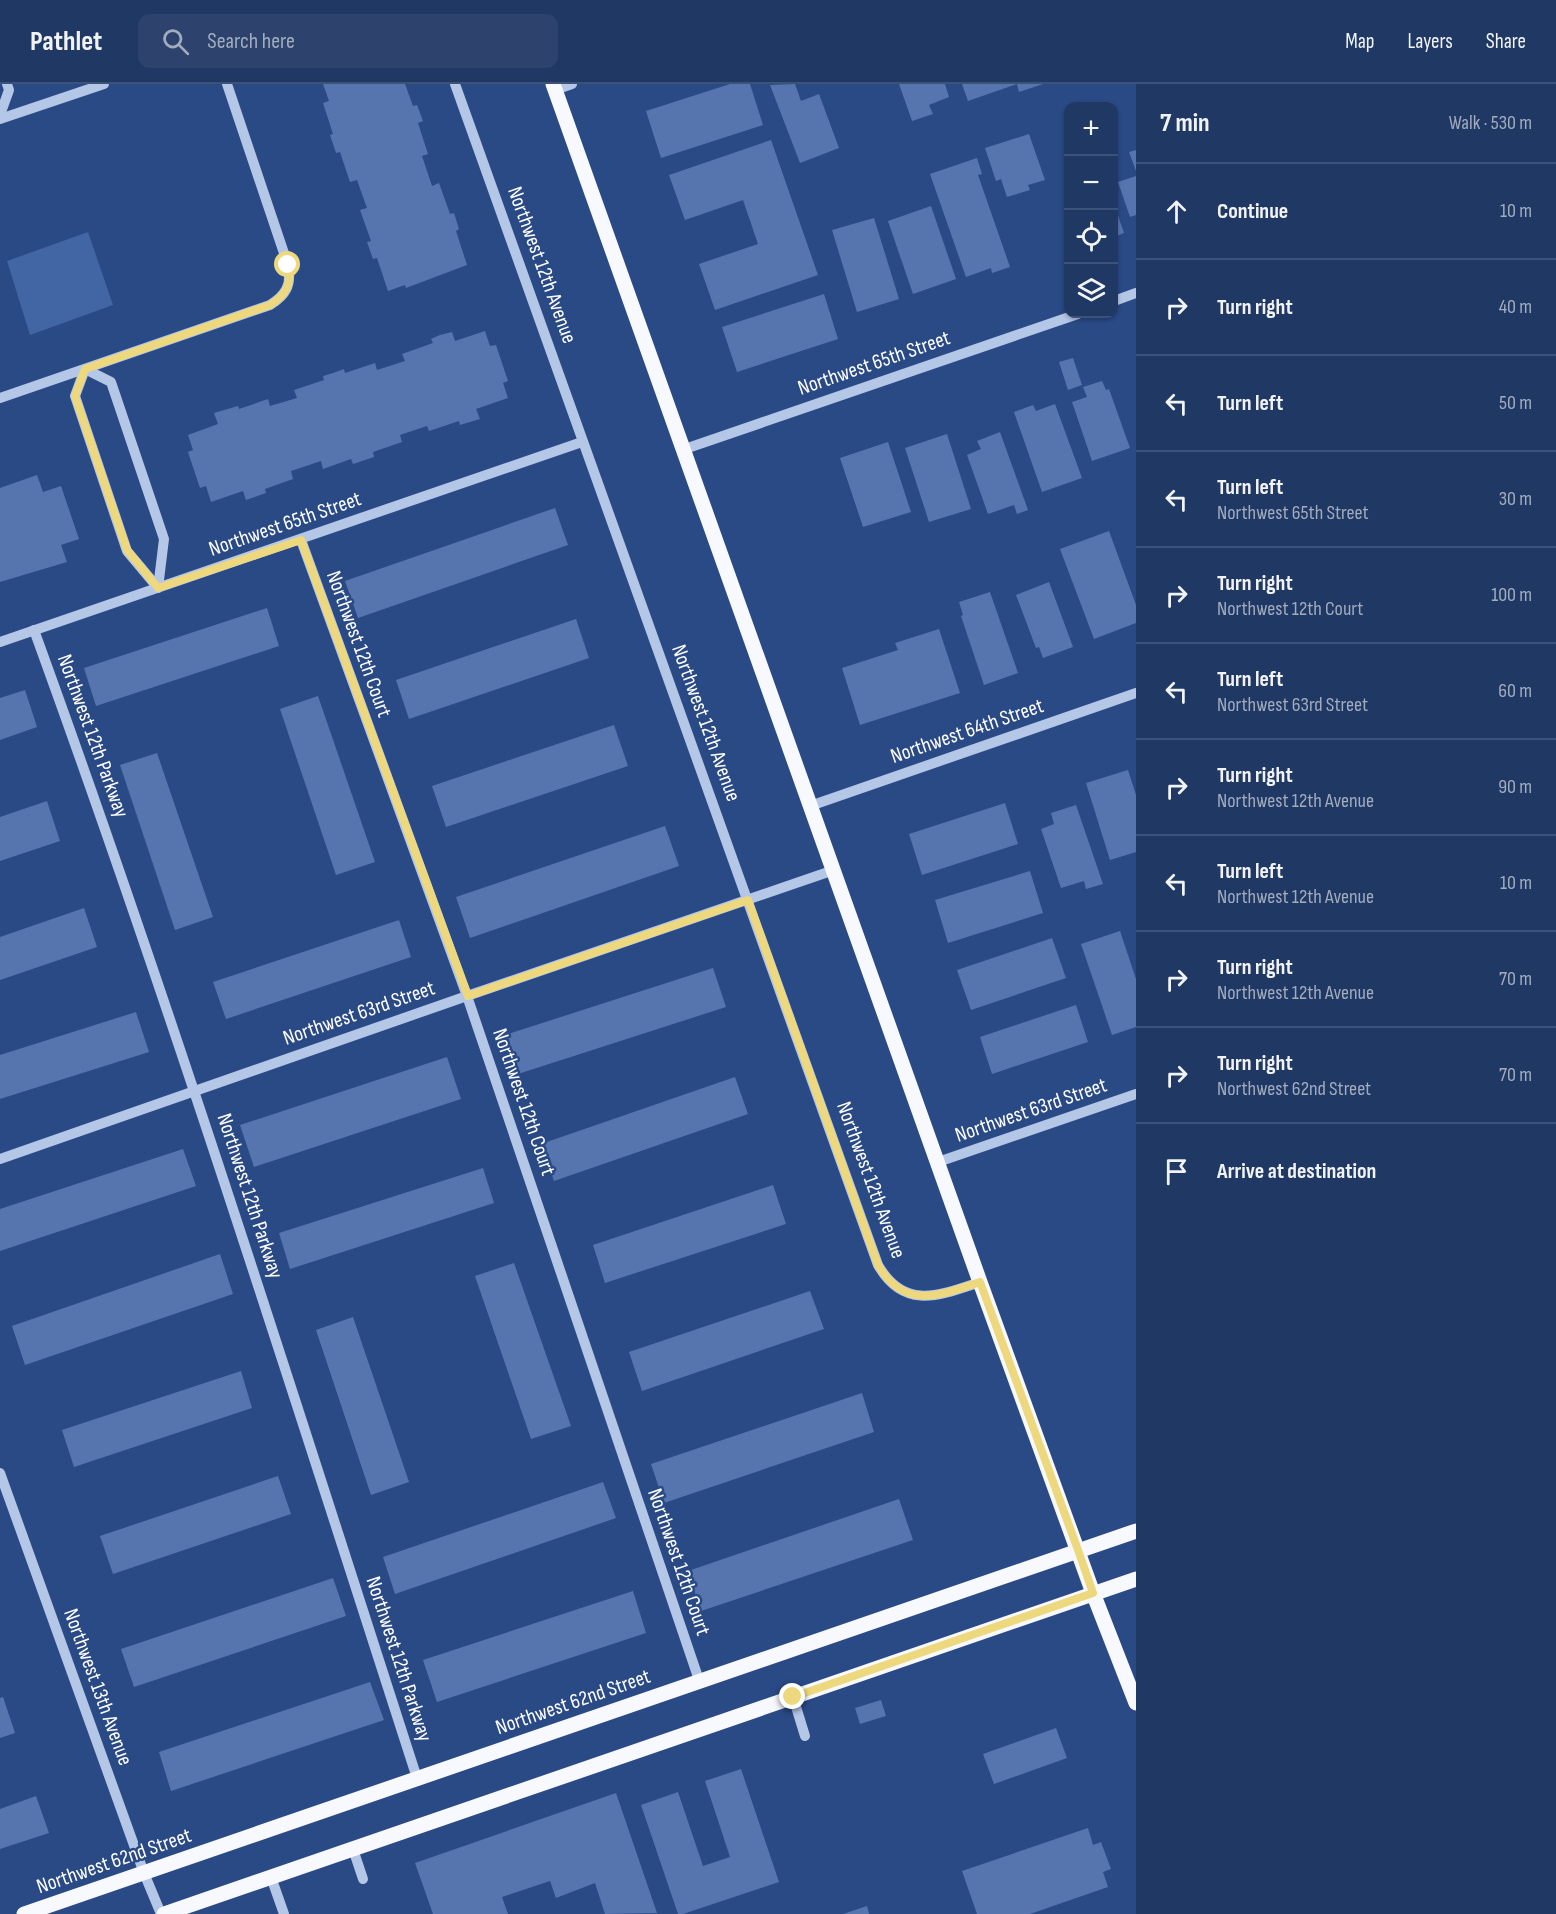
<!DOCTYPE html>
<html lang="en">
<head>
<meta charset="utf-8">
<style>
	:root { --surface:#203864; --page:#2d436d; --text:#f1f3f6; --muted:#a2acbf; --line:#3d5278 }
	body { margin:0; font-family:"Sofia Sans Condensed",sans-serif; background:var(--page); color:var(--text) }
	.controls { position:absolute; right:18px; top:18px; display:grid; overflow:hidden; border-radius:12px; box-shadow:0 2px 4px #0004 }
	.controls button { width:54px; height:54px; display:grid; place-items:center; padding:0; border:0; border-bottom:2px solid var(--line); background:var(--surface); color:var(--text); font:30px sans-serif }
	.stop { position:absolute; width:18px; height:18px; margin:-14px; border:4px solid #eed87d; border-radius:50%; background:#fff }
	.stop.end { background:#eed87d; border-color:#fff; box-shadow:0 2px 6px #0008 }
	.list { margin:0; padding:0; list-style:none }
	h2 { display:flex; justify-content:space-between; align-items:center; height:78px; margin:0; padding:0 24px; font-size:26px }
	h2 small { font-size:20px; font-weight:400; color:var(--muted) }
	.list li { display:grid; grid-template-columns:39px 1fr auto; gap:18px; align-items:center; box-sizing:border-box; height:96px; padding:0 24px; border-top:2px solid var(--line) }
	.list b { display:block; font-size:22px; white-space:nowrap }
	.list p { margin:0; font-size:20px; white-space:nowrap; color:var(--muted) }
	.list em { font-size:20px; font-style:normal; color:var(--muted) }
	.icon { flex:none; width:33px; height:33px; fill:none; stroke:currentColor; stroke-width:2; stroke-linecap:round; stroke-linejoin:round }
	.map { position:relative; flex:none; width:1136px; height:1830px; overflow:hidden }
	header { display:flex; align-items:center; gap:36px; box-sizing:border-box; height:84px; padding:0 30px; background:var(--surface); border-bottom:2px solid var(--line) }
	header strong { font-size:28px }
	nav { display:flex; gap:33px; margin-inline-start:auto; font-size:21px }
	.search { width:420px; height:54px; background:var(--page); display:flex; align-items:center; gap:15px; box-sizing:border-box; padding:0 21px; border-radius:12px; color:var(--muted); font-size:22px }
	main { display:flex }
	aside { flex:1; background:var(--surface) }
	.map>svg:first-child { display:block }
</style>
</head>
<body>
<header>
<strong>Pathlet</strong>
<div class="search"><svg class="icon" aria-label="search" viewBox="0 0 24 24"><circle cx="10" cy="10" r="6"/><path d="M15 15l6 6"/></svg>Search here</div>
<nav><a>Map</a><a>Layers</a><a>Share</a></nav>
</header>
<main>
<div class="map">
<svg width="1136" height="1830" viewBox="0 0 1136 1830">
	<rect width="100%" height="100%" fill="#2a4a86"/>
	<polygon fill="#4265a4" points="88,148 113,221 30,251 7,177"/>
	<g fill="#5675af">
		<polygon points="323,0 405,0 413,22 417,21 423,37 418,39 428,70 422,72 432,102 439,99 450,130 454,129 459,145 456,147 467,181 406,204 405,201 388,207 377,174 373,175 367,158 371,157 360,126 367,124 357,96 350,98 340,68 336,69 330,51 333,50 323,19 329,17"/>
		<polygon points="730,0 750,0 763,41 661,74 646,27"/>
		<polygon points="795,0 801,17 819,10 839,64 800,79 770,1"/>
		<polygon points="899,0 945,0 949,13 929,21 933,30 912,37"/>
		<polygon points="962,0 1043,0 1019,8 1017,0 968,17"/>
		<polygon points="1029,50 1045,96 1028,101 1030,106 1007,113 1001,95 996,97 985,64"/>
		<polygon points="771,56 818,191 715,226 699,180 758,160 743,116 685,136 669,91"/>
		<polygon points="1136,66 1136,87 1129,68"/>
		<polygon points="977,74 982,90 978,91 1010,183 992,189 991,184 966,193 930,90"/>
		<polygon points="1136,92 1136,131 1130,133 1118,98"/>
		<polygon points="1114,120 1124,149 1114,153"/>
		<polygon points="931,122 956,195 913,210 888,137"/>
		<polygon points="874,134 899,215 857,228 832,146"/>
		<polygon points="824,210 838,255 737,288 722,243"/>
		<polygon points="485,247 490,262 496,261 508,297 503,299 508,314 476,325 480,335 460,341 459,337 429,347 427,342 400,351 402,358 373,368 374,373 353,380 351,375 323,385 321,377 291,387 293,395 265,405 266,409 246,416 243,407 211,418 206,402 200,404 188,368 193,366 188,351 218,340 214,329 238,322 239,325 268,315 270,322 297,314 294,306 324,296 323,292 333,289 344,285 345,289 375,279 377,286 405,277 402,270 433,259 431,255 440,251 452,248 455,257"/>
		<polygon points="1073,274 1082,301 1068,306 1059,278"/>
		<polygon points="1102,297 1106,306 1109,305 1130,364 1092,377 1072,318 1087,313 1083,303"/>
		<polygon points="1055,320 1082,394 1042,408 1014,328 1033,321 1036,327"/>
		<polygon points="1000,348 1028,426 1017,430 1014,421 988,430 967,371 981,365 977,357"/>
		<polygon points="947,350 971,425 929,438 905,364"/>
		<polygon points="888,358 911,428 863,443 840,374"/>
		<polygon points="37,391 43,408 61,402 79,455 61,461 67,478 0,498 0,404"/>
		<polygon points="555,424 568,461 358,534 345,497"/>
		<polygon points="1109,447 1136,521 1136,539 1094,555 1060,465"/>
		<polygon points="1049,498 1073,563 1043,574 1039,563 1036,564 1016,511"/>
		<polygon points="990,508 1018,589 984,601 961,532 963,531 959,518"/>
		<polygon points="267,524 279,562 96,622 84,584"/>
		<polygon points="576,535 589,574 409,635 396,596"/>
		<polygon points="939,545 960,609 860,641 842,584 898,566 895,559"/>
		<polygon points="25,606 37,643 0,656 0,614"/>
		<polygon points="318,612 375,778 336,791 280,625"/>
		<polygon points="614,641 628,682 446,743 432,702"/>
		<polygon points="157,669 213,833 175,846 120,681"/>
		<polygon points="1128,686 1136,711 1136,768 1110,776 1086,699"/>
		<polygon points="47,717 60,757 0,777 0,733"/>
		<polygon points="1005,719 1018,760 922,791 909,750"/>
		<polygon points="1076,721 1103,800 1086,805 1084,797 1061,804 1041,745 1054,740 1051,729"/>
		<polygon points="665,742 679,782 470,854 456,813"/>
		<polygon points="1030,787 1043,829 948,859 935,816"/>
		<polygon points="84,824 97,863 0,896 0,853"/>
		<polygon points="399,836 411,873 226,935 213,898"/>
		<polygon points="1120,847 1136,895 1136,943 1112,951 1081,860"/>
		<polygon points="1052,854 1066,894 971,926 957,886"/>
		<polygon points="713,884 726,923 518,990 505,951"/>
		<polygon points="1076,921 1088,958 992,990 980,953"/>
		<polygon points="136,928 149,968 0,1015 0,971"/>
		<polygon points="447,973 461,1015 254,1083 240,1041"/>
		<polygon points="735,993 748,1030 554,1097 541,1060"/>
		<polygon points="183,1065 196,1102 0,1167 0,1125"/>
		<polygon points="483,1084 494,1119 290,1185 279,1149"/>
		<polygon points="773,1101 786,1140 605,1199 593,1161"/>
		<polygon points="220,1170 233,1210 25,1281 12,1242"/>
		<polygon points="514,1179 571,1342 531,1355 475,1192"/>
		<polygon points="810,1207 824,1245 642,1307 629,1268"/>
		<polygon points="353,1233 409,1398 371,1411 316,1246"/>
		<polygon points="241,1287 252,1324 74,1383 62,1346"/>
		<polygon points="862,1309 874,1348 664,1419 651,1380"/>
		<polygon points="278,1392 291,1430 113,1490 100,1452"/>
		<polygon points="603,1398 616,1434 395,1510 383,1473"/>
		<polygon points="899,1415 913,1456 701,1527 688,1487"/>
		<polygon points="333,1494 346,1532 134,1603 121,1565"/>
		<polygon points="633,1507 646,1549 437,1618 423,1576"/>
		<polygon points="370,1598 384,1636 171,1707 159,1668"/>
		<polygon points="3,1613 15,1649 0,1654 0,1614"/>
		<polygon points="881,1616 886,1632 860,1640 855,1624"/>
		<polygon points="1056,1644 1067,1674 994,1700 983,1670"/>
		<polygon points="741,1685 779,1798 683,1830 678,1830 641,1721 678,1708 703,1782 730,1773 705,1697"/>
		<polygon points="616,1709 657,1829 605,1830 595,1799 556,1814 550,1797 502,1813 508,1830 433,1830 415,1779"/>
		<polygon points="36,1712 49,1749 0,1765 0,1725"/>
		<polygon points="1088,1744 1093,1761 1101,1758 1111,1785 1103,1788 1108,1803 1030,1830 977,1830 962,1787"/>
		<polygon points="867,1822 869,1830 843,1830"/>
	</g>
	<g fill="none" stroke-linecap="round" stroke-linejoin="round">
		<g stroke="#b5c7e7" stroke-width="10">
			<path d="M455,0l423,1181c26,45 60,31 102,17"/>
			<polyline points="555,6 572,0"/>
			<polyline points="0,31 9,6 7,0"/>
			<polyline points="0,35 104,0"/>
			<polyline points="1114,217 1136,209"/>
			<polygon points="85,285 111,298 164,455 158,504 127,467 75,312"/>
			<path d="M0,314l270,-93c16,-10 22,-20 18,-40l-61,-181"/>
			<polyline points="682,366 1078,230"/>
			<polyline points="301,456 467,912 699,1596"/>
			<path d="M34,546c138,379 259,764 383,1148"/>
			<polyline points="0,558 582,358"/>
			<polyline points="810,722 1136,609"/>
			<polyline points="0,1075 467,912 834,786"/>
			<polyline points="938,1078 1136,1010"/>
			<polyline points="0,1389 144,1789 161,1830"/>
			<polyline points="793,1613 805,1652"/>
			<polyline points="353,1765 363,1795"/>
			<polyline points="271,1793 284,1830"/>
		</g>
		<g stroke="#f7f9fe" stroke-width="15">
			<polyline points="553,0 980,1198 1093,1509 1136,1619"/>
			<polyline points="24,1830 1136,1447"/>
			<polyline points="164,1830 1136,1495"/>
		</g>
	</g>
	<g fill="none" stroke-linecap="round" stroke-linejoin="round">
		<path stroke="#eed87d" stroke-width="8" d="M288,181c4,20 -2,30 -18,40l-185,64 -10,27 52,154 31,38 143,-48 167,456 280,-96 130,365c26,45 60,31 102,17l98,268 15,43 -300,104"/>
	</g>
	<g text-anchor="middle" dominant-baseline="central" stroke-width="5" stroke-linejoin="round" paint-order="stroke">
		<g font-size="21" fill="#fff" stroke="#2a4a86">
			<text transform="translate(542 181) rotate(70)">Northwest 12th Avenue</text>
			<text transform="translate(874 279) rotate(-19)">Northwest 65th Street</text>
			<text transform="translate(285 440) rotate(-19)">Northwest 65th Street</text>
			<text transform="translate(359 560) rotate(70)">Northwest 12th Court</text>
			<text transform="translate(706 639) rotate(70)">Northwest 12th Avenue</text>
			<text transform="translate(967 647) rotate(-19)">Northwest 64th Street</text>
			<text transform="translate(93 652) rotate(70)">Northwest 12th Parkway</text>
			<text transform="translate(359 929) rotate(-19)">Northwest 63rd Street</text>
			<text transform="translate(524 1018) rotate(71)">Northwest 12th Court</text>
			<text transform="translate(1031 1026) rotate(-19)">Northwest 63rd Street</text>
			<text transform="translate(871 1096) rotate(70)">Northwest 12th Avenue</text>
			<text transform="translate(250 1112) rotate(72)">Northwest 12th Parkway</text>
			<text transform="translate(679 1478) rotate(71)">Northwest 12th Court</text>
			<text transform="translate(399 1575) rotate(72)">Northwest 12th Parkway</text>
			<text transform="translate(98 1603) rotate(70)">Northwest 13th Avenue</text>
			<text transform="translate(573 1618) rotate(-19)">Northwest 62nd Street</text>
			<text transform="translate(114 1777) rotate(-19)">Northwest 62nd Street</text>
		</g>
	</g>
</svg>
<div class="controls">
<button>+</button>
<button>−</button>
<button><svg class="icon" aria-label="locate" viewBox="0 0 24 24"><circle cx="12" cy="12" r="6"/><path d="M12 2v4M12 18v4M2 12h4M18 12h4"/></svg></button>
<button><svg class="icon" aria-label="layers" viewBox="0 0 24 24"><path d="M12 4l9 5-9 5-9-5zM3 14l9 5 9-5"/></svg></button>
</div>
<div class="stop" style="left:288px;top:181px"></div>
<div class="stop end" style="left:793px;top:1613px"></div>
</div>
<aside>
<h2>7 min<small>Walk · 530 m</small></h2>
<ul class="list">
<li><svg class="icon" aria-label="ahead" viewBox="0 0 24 24"><path d="M12 20V5M6 11l6-6 6 6"/></svg><div><b>Continue</b></div><em>10 m</em></li>
<li><svg class="icon" aria-label="right" viewBox="0 0 24 24"><path d="M7 20v-9h11M14 6l5 5-5 5"/></svg><div><b>Turn right</b></div><em>40 m</em></li>
<li><svg class="icon" aria-label="left" viewBox="0 0 24 24"><path d="M17 20v-9H6M10 6l-5 5 5 5"/></svg><div><b>Turn left</b></div><em>50 m</em></li>
<li><svg class="icon" aria-label="left" viewBox="0 0 24 24"><path d="M17 20v-9H6M10 6l-5 5 5 5"/></svg><div><b>Turn left</b><p>Northwest 65th Street</p></div><em>30 m</em></li>
<li><svg class="icon" aria-label="right" viewBox="0 0 24 24"><path d="M7 20v-9h11M14 6l5 5-5 5"/></svg><div><b>Turn right</b><p>Northwest 12th Court</p></div><em>100 m</em></li>
<li><svg class="icon" aria-label="left" viewBox="0 0 24 24"><path d="M17 20v-9H6M10 6l-5 5 5 5"/></svg><div><b>Turn left</b><p>Northwest 63rd Street</p></div><em>60 m</em></li>
<li><svg class="icon" aria-label="right" viewBox="0 0 24 24"><path d="M7 20v-9h11M14 6l5 5-5 5"/></svg><div><b>Turn right</b><p>Northwest 12th Avenue</p></div><em>90 m</em></li>
<li><svg class="icon" aria-label="left" viewBox="0 0 24 24"><path d="M17 20v-9H6M10 6l-5 5 5 5"/></svg><div><b>Turn left</b><p>Northwest 12th Avenue</p></div><em>10 m</em></li>
<li><svg class="icon" aria-label="right" viewBox="0 0 24 24"><path d="M7 20v-9h11M14 6l5 5-5 5"/></svg><div><b>Turn right</b><p>Northwest 12th Avenue</p></div><em>70 m</em></li>
<li><svg class="icon" aria-label="right" viewBox="0 0 24 24"><path d="M7 20v-9h11M14 6l5 5-5 5"/></svg><div><b>Turn right</b><p>Northwest 62nd Street</p></div><em>70 m</em></li>
<li><svg class="icon" aria-label="arrive" viewBox="0 0 24 24"><path d="M6 21V4h12l-3 4 3 4H6"/></svg><div><b>Arrive at destination</b></div></li>
</ul>
</aside>
</main>
</body>
</html>
